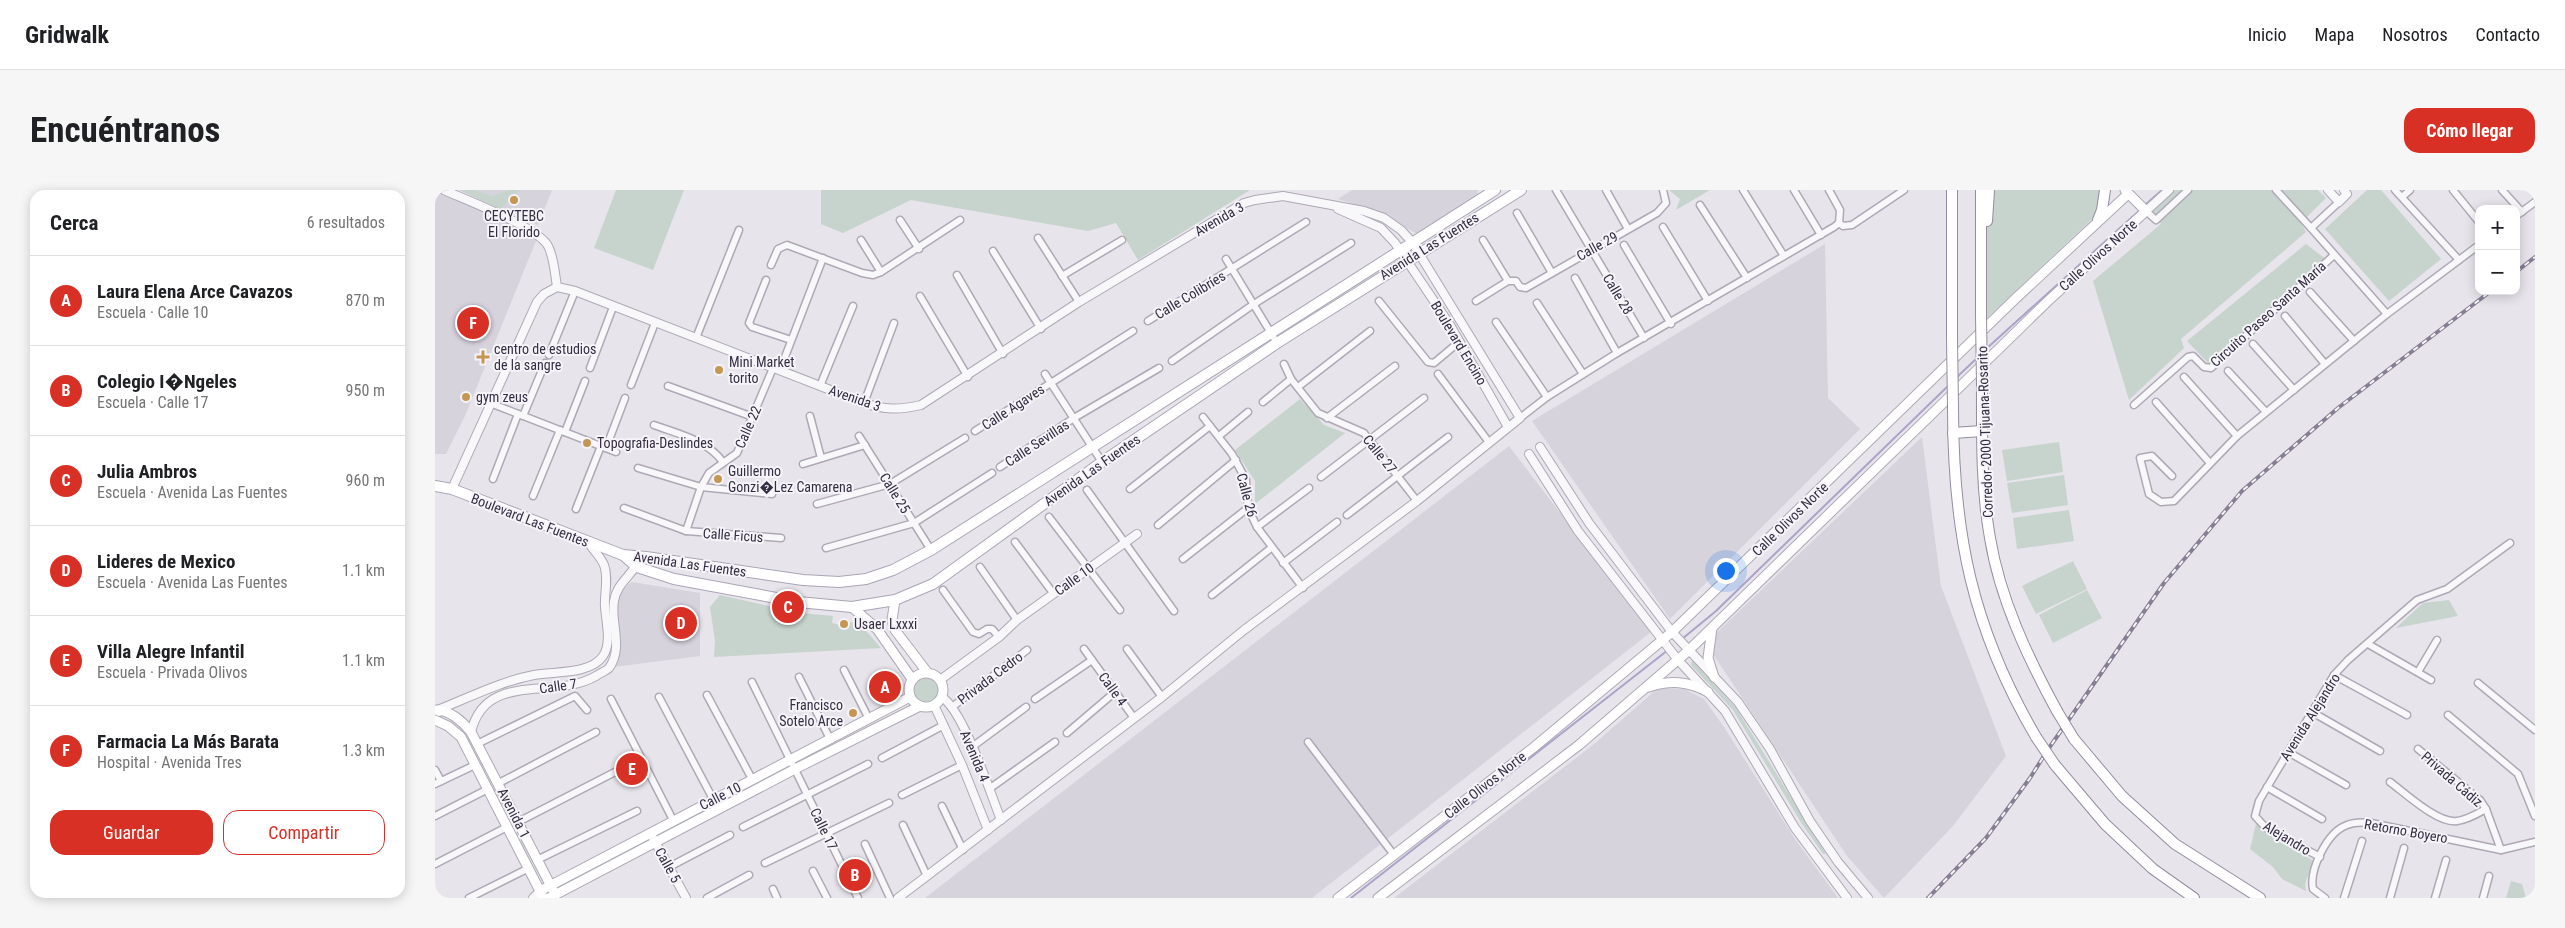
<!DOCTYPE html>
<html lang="es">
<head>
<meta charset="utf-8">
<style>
	:root { --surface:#fff; --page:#f6f6f6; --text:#202124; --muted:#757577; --line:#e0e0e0; --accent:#d93025 }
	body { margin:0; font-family:"Roboto Condensed",sans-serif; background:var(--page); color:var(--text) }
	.controls { position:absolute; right:15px; top:15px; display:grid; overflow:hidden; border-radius:10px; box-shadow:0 2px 12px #0003 }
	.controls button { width:45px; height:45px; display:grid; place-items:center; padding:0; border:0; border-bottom:1px solid var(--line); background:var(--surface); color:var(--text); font:25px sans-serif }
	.you { position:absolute; left:1290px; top:380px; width:18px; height:18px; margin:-12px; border:4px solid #fff; border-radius:50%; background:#1a73e8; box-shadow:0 0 0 8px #1a73e833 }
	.badge { display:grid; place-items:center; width:32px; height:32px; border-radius:50%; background:var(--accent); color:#fff; font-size:16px; font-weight:700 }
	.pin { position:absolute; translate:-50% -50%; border:2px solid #fff; box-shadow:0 1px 5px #0006 }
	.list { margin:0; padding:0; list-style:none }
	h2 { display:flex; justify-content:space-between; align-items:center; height:65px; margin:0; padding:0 20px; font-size:21px }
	h2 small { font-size:16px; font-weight:400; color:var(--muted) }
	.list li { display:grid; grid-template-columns:32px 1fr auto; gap:15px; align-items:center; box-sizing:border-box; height:90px; padding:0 20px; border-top:1px solid var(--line) }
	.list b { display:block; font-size:19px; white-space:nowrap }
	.list p { margin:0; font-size:16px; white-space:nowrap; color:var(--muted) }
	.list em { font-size:16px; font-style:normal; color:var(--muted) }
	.actions { display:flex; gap:10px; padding:15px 20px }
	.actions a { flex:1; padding:11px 0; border:1px solid var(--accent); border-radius:15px; text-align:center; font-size:18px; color:var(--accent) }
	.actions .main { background:var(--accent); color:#fff }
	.map { position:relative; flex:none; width:2100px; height:708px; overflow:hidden; border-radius:15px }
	header { display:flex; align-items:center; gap:30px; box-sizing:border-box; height:70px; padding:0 25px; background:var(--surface); border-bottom:1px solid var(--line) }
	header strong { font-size:24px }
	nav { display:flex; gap:28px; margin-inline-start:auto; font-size:18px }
	.intro { display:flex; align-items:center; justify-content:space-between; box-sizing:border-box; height:120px; padding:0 30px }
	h1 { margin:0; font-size:35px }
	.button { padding:12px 22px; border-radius:15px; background:var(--accent); color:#fff; font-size:18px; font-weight:700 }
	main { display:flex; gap:30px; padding:0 30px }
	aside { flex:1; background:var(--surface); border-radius:15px; box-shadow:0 2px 12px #0003 }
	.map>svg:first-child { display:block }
</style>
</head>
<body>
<header>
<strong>Gridwalk</strong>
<nav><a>Inicio</a><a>Mapa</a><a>Nosotros</a><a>Contacto</a></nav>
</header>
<div class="intro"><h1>Encuéntranos</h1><a class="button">Cómo llegar</a></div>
<main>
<aside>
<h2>Cerca<small>6 resultados</small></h2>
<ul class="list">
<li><span class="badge">A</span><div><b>Laura Elena Arce Cavazos</b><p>Escuela · Calle 10</p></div><em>870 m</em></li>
<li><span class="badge">B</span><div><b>Colegio I�Ngeles</b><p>Escuela · Calle 17</p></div><em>950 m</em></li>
<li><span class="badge">C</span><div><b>Julia Ambros</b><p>Escuela · Avenida Las Fuentes</p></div><em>960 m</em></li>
<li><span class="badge">D</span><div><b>Lideres de Mexico</b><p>Escuela · Avenida Las Fuentes</p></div><em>1.1 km</em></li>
<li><span class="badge">E</span><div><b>Villa Alegre Infantil</b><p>Escuela · Privada Olivos</p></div><em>1.1 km</em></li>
<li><span class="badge">F</span><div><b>Farmacia La Más Barata</b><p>Hospital · Avenida Tres</p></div><em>1.3 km</em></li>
</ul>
<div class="actions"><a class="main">Guardar</a><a>Compartir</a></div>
</aside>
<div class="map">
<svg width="2100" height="708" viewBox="0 0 2100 708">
	<rect width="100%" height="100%" fill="#e7e4eb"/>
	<g fill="#d6d3dd">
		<polygon points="0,0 103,46 30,226 11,264 0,264"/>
		<polygon points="24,0 117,0 103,35"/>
		<polygon points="917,0 1042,0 1043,5 982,44 942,22 903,9"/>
		<polygon points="1390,54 1393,208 1425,239 1235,429 1097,231"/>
		<polygon points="1487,247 1506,396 1571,566 1518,636 1449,708 1412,666 1278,464 1279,445"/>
		<polygon points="1074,256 1216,442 877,708 490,708"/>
		<polygon points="197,392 265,403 265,466 179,477 184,458 182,418 186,399"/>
		<polygon points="1223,498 1249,499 1269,509 1289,537 1360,649 1403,708 959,708 1158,555"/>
	</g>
	<g fill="#c6d4cd">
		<polygon points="24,0 39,0 58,6 74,0 85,0 65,19"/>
		<polygon points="181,0 249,0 218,80 159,58"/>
		<polygon points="386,0 815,0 703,70 681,33 653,41 476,10 408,43 386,34"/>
		<polygon points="1234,0 1275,0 1241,20 1245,9"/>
		<polygon points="1551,0 1665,0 1663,23 1655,31 1552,128"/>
		<polygon points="1736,0 1883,0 1891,8 1866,33 1871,42 1746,149 1749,158 1694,210 1658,91 1726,34 1716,18"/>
		<polygon points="1932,0 1946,0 2006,69 1954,111 1890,39"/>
		<polygon points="1871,54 1892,70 1774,174 1752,151"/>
		<polygon points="865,209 889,235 910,243 820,314 820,291 800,260"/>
		<polygon points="1624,252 1628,282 1572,291 1567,260"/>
		<polygon points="1629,285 1633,315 1577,323 1572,293"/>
		<polygon points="1634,320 1639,351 1582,359 1578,328"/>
		<polygon points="1638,371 1652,399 1601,424 1587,396"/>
		<polygon points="1652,400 1667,428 1618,453 1604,425"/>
		<path d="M285,405l80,18 33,3 -1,7 8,2 1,-3c20,-2 28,13 40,26l-167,9 1,-16 -5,-34z"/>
		<polygon points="2014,410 2023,426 1961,438 1988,413"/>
		<polygon points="1257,470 1301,518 1391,664 1388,664 1367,634 1298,520 1256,475"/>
		<circle cx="491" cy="500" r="13"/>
		<polygon points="1821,634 1878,671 1870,694 1871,701 1847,689 1838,677 1815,659"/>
		<polygon points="2076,691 2087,694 2091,708 2071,708"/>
	</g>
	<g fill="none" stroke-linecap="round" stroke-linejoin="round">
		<g stroke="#aca3c8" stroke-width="2">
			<polyline points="1710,15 1727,0"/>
			<polyline points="1551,159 1705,20"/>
			<polyline points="1522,187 1542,168"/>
			<polyline points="1247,449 1281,421 1513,196"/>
			<polyline points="916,708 1233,460"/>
		</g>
		<defs>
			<g id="minor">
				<polyline points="1121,0 1209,148"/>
				<polyline points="1171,0 1193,39"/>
				<polyline points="1308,0 1349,66"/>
				<polyline points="1359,0 1386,45"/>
				<polyline points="1841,0 1876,38"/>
				<polyline points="1960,0 2024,70"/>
				<polyline points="2018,0 2044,32"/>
				<polyline points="2067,0 2087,22"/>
				<polyline points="1967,7 1975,0"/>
				<polyline points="1904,12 1876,38 1952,124 2044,55"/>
				<polyline points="1265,15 1312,88"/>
				<polyline points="1711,21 1721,30 1753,0"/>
				<polyline points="1082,23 1117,83"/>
				<polyline points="2081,26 2100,12"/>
				<polyline points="465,30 484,59"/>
				<polyline points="1404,33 1408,36 1417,35 1469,0"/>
				<polyline points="1228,37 1273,111"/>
				<polyline points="603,48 644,112"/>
				<polyline points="426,50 446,82"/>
				<polyline points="1048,50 1073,91"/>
				<polyline points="1189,55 1236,134"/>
				<polyline points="558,61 606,139"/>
				<polyline points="791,69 842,153"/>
				<polyline points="336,75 343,59 352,55 427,83 438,85 446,82 525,30"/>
				<polyline points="522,85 568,164"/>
				<polyline points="627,86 687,50"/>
				<polyline points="1140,88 1182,163"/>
				<polyline points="331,90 314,133 317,137 356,150"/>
				<polyline points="1875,102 1919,151"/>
				<polyline points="485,106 533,187"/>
				<polyline points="944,111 993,172 999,173 1024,152"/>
				<polyline points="1041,111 1073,91 1081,91 1085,97 1091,98 1222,23 1231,13 1228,0"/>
				<polyline points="1102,113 1148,184"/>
				<polyline points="1850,126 1890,174"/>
				<polyline points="713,131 871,32"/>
				<polyline points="1061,132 1112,207"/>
				<polyline points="261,148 304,40"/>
				<polyline points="1818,154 1859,200"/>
				<polyline points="114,165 140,101"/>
				<polyline points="737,171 819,114 916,53"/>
				<polyline points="849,174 856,189 883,223 929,243 982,311"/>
				<polyline points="155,178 178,117"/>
				<polyline points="345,180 388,68"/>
				<polyline points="1793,181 1831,222"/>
				<polyline points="610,184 667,272"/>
				<polyline points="1003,184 1053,251"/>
				<polyline points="1749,187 1802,246"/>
				<polyline points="196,195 220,133"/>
				<polyline points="233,196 318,227"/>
				<polyline points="385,196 418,116"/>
				<polyline points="863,197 935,141"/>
				<polyline points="828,212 856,189"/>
				<polyline points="1721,212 1775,273"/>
				<polyline points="55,213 181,262"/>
				<polyline points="429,213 459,133"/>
				<polyline points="1699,215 1753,167 1758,166 1769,177 1776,178 1899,65"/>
				<polyline points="88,226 110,173"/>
				<polyline points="375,226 386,268"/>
				<polyline points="768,227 797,264 811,290 813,318 822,337 868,398"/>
				<polyline points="892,228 960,176"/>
				<polyline points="1085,228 1112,207 1182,163 1399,37 1404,33 1405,20 1394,0"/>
				<path d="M219,235c24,9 53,15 69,37"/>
				<polyline points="540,241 698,141"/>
				<polyline points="130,242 150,191"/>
				<polyline points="424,246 496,360"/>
				<polyline points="784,246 813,222"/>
				<polyline points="171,258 190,208"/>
				<polyline points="368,274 430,255"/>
				<polyline points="565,277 639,228 724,178"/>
				<polyline points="203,278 266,297 337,304"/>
				<polyline points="1737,286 1717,266 1705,268 1714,304 1726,312 1739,311 1802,246 1952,124"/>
				<polyline points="886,287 989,208"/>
				<polyline points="58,289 83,224"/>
				<polyline points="695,299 775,236"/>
				<polyline points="652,300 739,421"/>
				<polyline points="98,306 125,240"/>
				<polyline points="382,314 455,294 530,248"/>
				<polyline points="189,318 251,341 346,348"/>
				<polyline points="141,319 166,256"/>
				<polyline points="912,325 1013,247"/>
				<polyline points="614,327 685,420"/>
				<polyline points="723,335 801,270"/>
				<polyline points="822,337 874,298"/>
				<polyline points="251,341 266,297 274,283 302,263 338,178"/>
				<polyline points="580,352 618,403"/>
				<polyline points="391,358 479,333 557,283"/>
				<polyline points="748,369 813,318"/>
				<polyline points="848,373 902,332"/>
				<polyline points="545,377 582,430"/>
				<polyline points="508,400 538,442 544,444 552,439 557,439 564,447"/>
				<polyline points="777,405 836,358"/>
				<polyline points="1933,454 1996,490"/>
				<polyline points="649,459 699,528"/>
				<polyline points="692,459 727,507"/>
				<polyline points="409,480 434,529"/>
				<polyline points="1983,482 2002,450"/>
				<polyline points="1899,485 1972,525"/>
				<polyline points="364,487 395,549"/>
				<polyline points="317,492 423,708"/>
				<polyline points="2043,493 2100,540"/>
				<polyline points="272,505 317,589"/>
				<polyline points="224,507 278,609"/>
				<polyline points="176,509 238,630"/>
				<polyline points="600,509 657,470"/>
				<polyline points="517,517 592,460"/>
				<polyline points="1877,522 1945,561"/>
				<polyline points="2013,525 2083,584 2100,626"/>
				<polyline points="632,543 680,502"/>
				<polyline points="873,552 959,665"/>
				<polyline points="42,554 140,506 152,520"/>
				<polyline points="537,557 591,517"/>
				<polyline points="1983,559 2045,610 2051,619 2066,660"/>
				<polyline points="1853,562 1911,595"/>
				<polyline points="447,568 509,535"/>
				<polyline points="0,580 6,591"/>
				<path d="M1955,592c15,11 48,42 67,39 10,-1 20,-7 29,-12"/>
				<polyline points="64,593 161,542"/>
				<polyline points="0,594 40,575"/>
				<polyline points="1832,597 1887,629"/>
				<polyline points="554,599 620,552"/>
				<polyline points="467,605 527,575"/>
				<polyline points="507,616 528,660"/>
				<polyline points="0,626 53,599"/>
				<polyline points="83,632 182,581"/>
				<polyline points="468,635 492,686"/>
				<polyline points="308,637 433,574"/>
				<polyline points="430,654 455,708"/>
				<polyline points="1885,667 1831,638 1820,626 1824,611 1899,485 1913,470 1982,410 2012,399 2075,353"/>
				<polyline points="102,670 202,621"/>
				<polyline points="330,673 454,613"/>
				<polyline points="0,674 72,637"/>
				<polyline points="234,677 295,645"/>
				<polyline points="378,681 392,708"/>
				<polyline points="338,699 342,708"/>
				<polyline points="34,708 94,678"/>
				<polyline points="272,708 314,685"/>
				<path d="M1890,708l-12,-9c-4,-19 14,-57 34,-64 7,-3 16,-3 24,-2l130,27 34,-8"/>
				<polyline points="1909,708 1927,651"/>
				<polyline points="1955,708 1969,658"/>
				<polyline points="2000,708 2011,670"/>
				<polyline points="2048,708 2054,686"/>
			</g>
			<g id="tertiary">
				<path d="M9,0c22,10 94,37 104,56 6,11 7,29 9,41"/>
				<polyline points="1893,0 1904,12 1912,4 1909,0"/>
				<polyline points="903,19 946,38 960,53 1015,135 1073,237"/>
				<polyline points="1711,21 1734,0"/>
				<path d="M122,97l18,4 289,112c20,7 36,7 57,2l158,-103 165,-99 11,-3 28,-4 81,15 20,7 17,12 11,12 108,176 -103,83 -173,129 -82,67 -264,201"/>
				<polyline points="1105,257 1154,333 1237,442 1303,512 1335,559 1375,631 1403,672 1433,708"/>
				<polyline points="1094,264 1143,341 1243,470 1290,521 1360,638 1412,708"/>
				<polyline points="17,299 102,112 109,104 122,97"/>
				<polyline points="505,490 564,447 582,430 702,344"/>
				<path d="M507,507c22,15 48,95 59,123"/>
				<polyline points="499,515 527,575 553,640"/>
				<path d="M4,522l1,-3c30,-12 62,-28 94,-34 20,-4 56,0 69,-19 9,-13 3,-34 2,-49 -1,-13 4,-29 -1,-42 -3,-8 -11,-15 -15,-22"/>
				<path d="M36,542c15,-62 82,-31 125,-56 4,-3 10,-5 13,-8 15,-20 1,-46 5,-67 3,-20 21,-26 26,-45"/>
				<polyline points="218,648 251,708"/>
				<polyline points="98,708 105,701"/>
			</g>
			<g id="secondary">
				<polyline points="460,410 457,430 460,440 492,482"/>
				<polyline points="417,417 442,439 477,489"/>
				<polyline points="1277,438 1273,468 1279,487"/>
				<circle cx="491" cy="500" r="17"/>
				<path d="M1214,497c21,-7 39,-6 59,5"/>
				<path d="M0,520c14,-1 28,12 36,22l82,158"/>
				<polyline points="0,530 13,536 26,547 107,705"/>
				<polyline points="105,701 475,507"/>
				<polyline points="114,708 360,579 485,516"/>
				<polyline points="903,708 1098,558 1237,442 1579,110 1693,4"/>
				<polyline points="943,708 1144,555 1253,461 1613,111 1711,21 1690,0"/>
			</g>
			<g id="primary">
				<polyline points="0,296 17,299 188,365 211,367 368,390 404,392 431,389 458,380 496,360 1060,0"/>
				<polyline points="188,365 202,377 239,389 363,412 417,417 460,410 498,394 667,272 842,153 1086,0"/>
			</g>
			<g id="trunk">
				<polyline points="1517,0 1517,148"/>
				<polyline points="1546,0 1546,125"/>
				<polyline points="1663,30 1667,20 1670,0"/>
				<polyline points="1552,31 1554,0"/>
				<path d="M1547,196c0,50 -1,102 8,152 10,61 38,120 67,173"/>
				<path d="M1518,218c0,125 19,220 83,329"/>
				<polyline points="1518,243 1547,241"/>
				<polyline points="1639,549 1687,606 1740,654 1825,708"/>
				<polyline points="1620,575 1670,634 1718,679 1759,708"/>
			</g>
		</defs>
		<use href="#minor" stroke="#aea9b5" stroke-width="9"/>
		<use href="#tertiary" stroke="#aea9b5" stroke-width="10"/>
		<use href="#secondary" stroke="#aea9b5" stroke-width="11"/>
		<use href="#primary" stroke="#aaa5b6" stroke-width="12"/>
		<use href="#trunk" stroke="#948da0" stroke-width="12"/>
		<use href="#minor" stroke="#f8f7f9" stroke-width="6"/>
		<use href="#tertiary" stroke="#f8f7f9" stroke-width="8"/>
		<use href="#secondary" stroke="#fff" stroke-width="9"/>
		<use href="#primary" stroke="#fff" stroke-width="10"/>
		<use href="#trunk" stroke="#fff" stroke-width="10"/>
		<defs>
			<g id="rail">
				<polyline points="2081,82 2100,67"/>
				<polyline points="1493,708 1551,648 1595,588 1614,558 1729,393 1807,301 1903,218 2056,101"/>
			</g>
		</defs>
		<use href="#rail" stroke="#867f93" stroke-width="4"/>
		<use href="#rail" stroke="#f5f4f8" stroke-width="2" stroke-dasharray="5.5" stroke-linecap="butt"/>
		<defs>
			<g id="trunk-bridge">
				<polyline points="1546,125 1547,196"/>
				<polyline points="1517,148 1518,218"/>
				<polyline points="1622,521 1639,549"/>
				<polyline points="1601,547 1620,575"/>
			</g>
		</defs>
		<use href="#trunk-bridge" stroke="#948da0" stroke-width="12" stroke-linecap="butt"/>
		<use href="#trunk-bridge" stroke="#fff" stroke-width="10"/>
	</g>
	<g fill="#c49755" stroke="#f5f4f8" stroke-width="2">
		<circle cx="79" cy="10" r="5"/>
		<path d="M45.5 159.5h5v5h5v5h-5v5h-5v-5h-5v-5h5z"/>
		<circle cx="284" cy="180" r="5"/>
		<circle cx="31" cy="207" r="5"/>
		<circle cx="152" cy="253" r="5"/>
		<circle cx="283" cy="289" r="5"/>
		<circle cx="409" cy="434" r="5"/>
		<circle cx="418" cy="523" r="5"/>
	</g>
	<g text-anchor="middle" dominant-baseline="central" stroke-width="4" stroke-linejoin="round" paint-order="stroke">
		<g font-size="14" fill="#352d42" stroke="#f5f4f8" text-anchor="start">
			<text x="79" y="26" text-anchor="middle">CECYTEBC<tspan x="79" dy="16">El Florido</tspan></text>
			<text x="59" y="159">centro de estudios<tspan x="59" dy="16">de la sangre</tspan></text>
			<text x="294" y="172">Mini Market<tspan x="294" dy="16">torito</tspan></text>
			<text x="41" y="207">gym zeus</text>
			<text x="162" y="253">Topografia-Deslindes</text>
			<text x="293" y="281">Guillermo<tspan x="293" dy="16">Gonzi�Lez Camarena</tspan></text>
			<text x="419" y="434">Usaer Lxxxi</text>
			<text x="408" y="515" text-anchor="end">Francisco<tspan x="408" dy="16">Sotelo Arce</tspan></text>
		</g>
		<g font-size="14" fill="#352d42" stroke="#f5f4f8">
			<text transform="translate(784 29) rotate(-30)">Avenida 3</text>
			<text transform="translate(994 56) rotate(-32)">Avenida Las Fuentes</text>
			<text transform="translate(1162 56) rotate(-29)">Calle 29</text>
			<text transform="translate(1663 65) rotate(-42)">Calle Olivos Norte</text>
			<text transform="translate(1183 104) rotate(59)">Calle 28</text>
			<text transform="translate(755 105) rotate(-31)">Calle Colibríes</text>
			<text transform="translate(1833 124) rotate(-42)">Circuito Paseo Santa María</text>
			<text transform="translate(1024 153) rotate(59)">Boulevard Encino</text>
			<text transform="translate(420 208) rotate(19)">Avenida 3</text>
			<text transform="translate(578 217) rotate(-33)">Calle Agaves</text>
			<text transform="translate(313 237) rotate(-66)">Calle 22</text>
			<text transform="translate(1550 242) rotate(-92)">Corredor 2000 Tijuana-Rosarito</text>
			<text transform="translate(602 253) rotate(-33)">Calle Sevillas</text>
			<text transform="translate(945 264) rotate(51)">Calle 27</text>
			<text transform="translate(657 280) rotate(-35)">Avenida Las Fuentes</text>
			<text transform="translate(460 303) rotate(58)">Calle 25</text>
			<text transform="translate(812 305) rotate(75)">Calle 26</text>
			<text transform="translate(1355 329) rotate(-44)">Calle Olivos Norte</text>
			<text transform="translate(95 330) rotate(21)">Boulevard Las Fuentes</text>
			<text transform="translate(298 345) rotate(4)">Calle Ficus</text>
			<text transform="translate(255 374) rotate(8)">Avenida Las Fuentes</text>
			<text transform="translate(639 389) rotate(-36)">Calle 10</text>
			<text transform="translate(555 488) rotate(-37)">Privada Cedro</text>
			<text transform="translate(123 496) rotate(-8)">Calle 7</text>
			<text transform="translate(678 499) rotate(54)">Calle 4</text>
			<text transform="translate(1875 527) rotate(-58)">Avenida Alejandro</text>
			<text transform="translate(540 566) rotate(67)">Avenida 4</text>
			<text transform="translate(2017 589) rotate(41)">Privada Cádiz</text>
			<text transform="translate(1050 595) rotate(-38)">Calle Olivos Norte</text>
			<text transform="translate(285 606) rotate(-27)">Calle 10</text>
			<text transform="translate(79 623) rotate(63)">Avenida 1</text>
			<text transform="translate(389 639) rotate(64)">Calle 17</text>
			<text transform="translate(1971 641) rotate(10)">Retorno Boyero</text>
			<text transform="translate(1852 648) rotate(31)">Alejandro</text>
			<text transform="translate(233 675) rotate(61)">Calle 5</text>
		</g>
	</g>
</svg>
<div class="controls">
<button>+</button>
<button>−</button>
</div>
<div class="you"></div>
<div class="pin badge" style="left:450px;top:497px">A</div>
<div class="pin badge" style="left:420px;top:685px">B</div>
<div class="pin badge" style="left:353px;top:417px">C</div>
<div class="pin badge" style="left:246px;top:433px">D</div>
<div class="pin badge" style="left:197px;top:579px">E</div>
<div class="pin badge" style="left:38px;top:133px">F</div>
</div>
</main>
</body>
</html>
